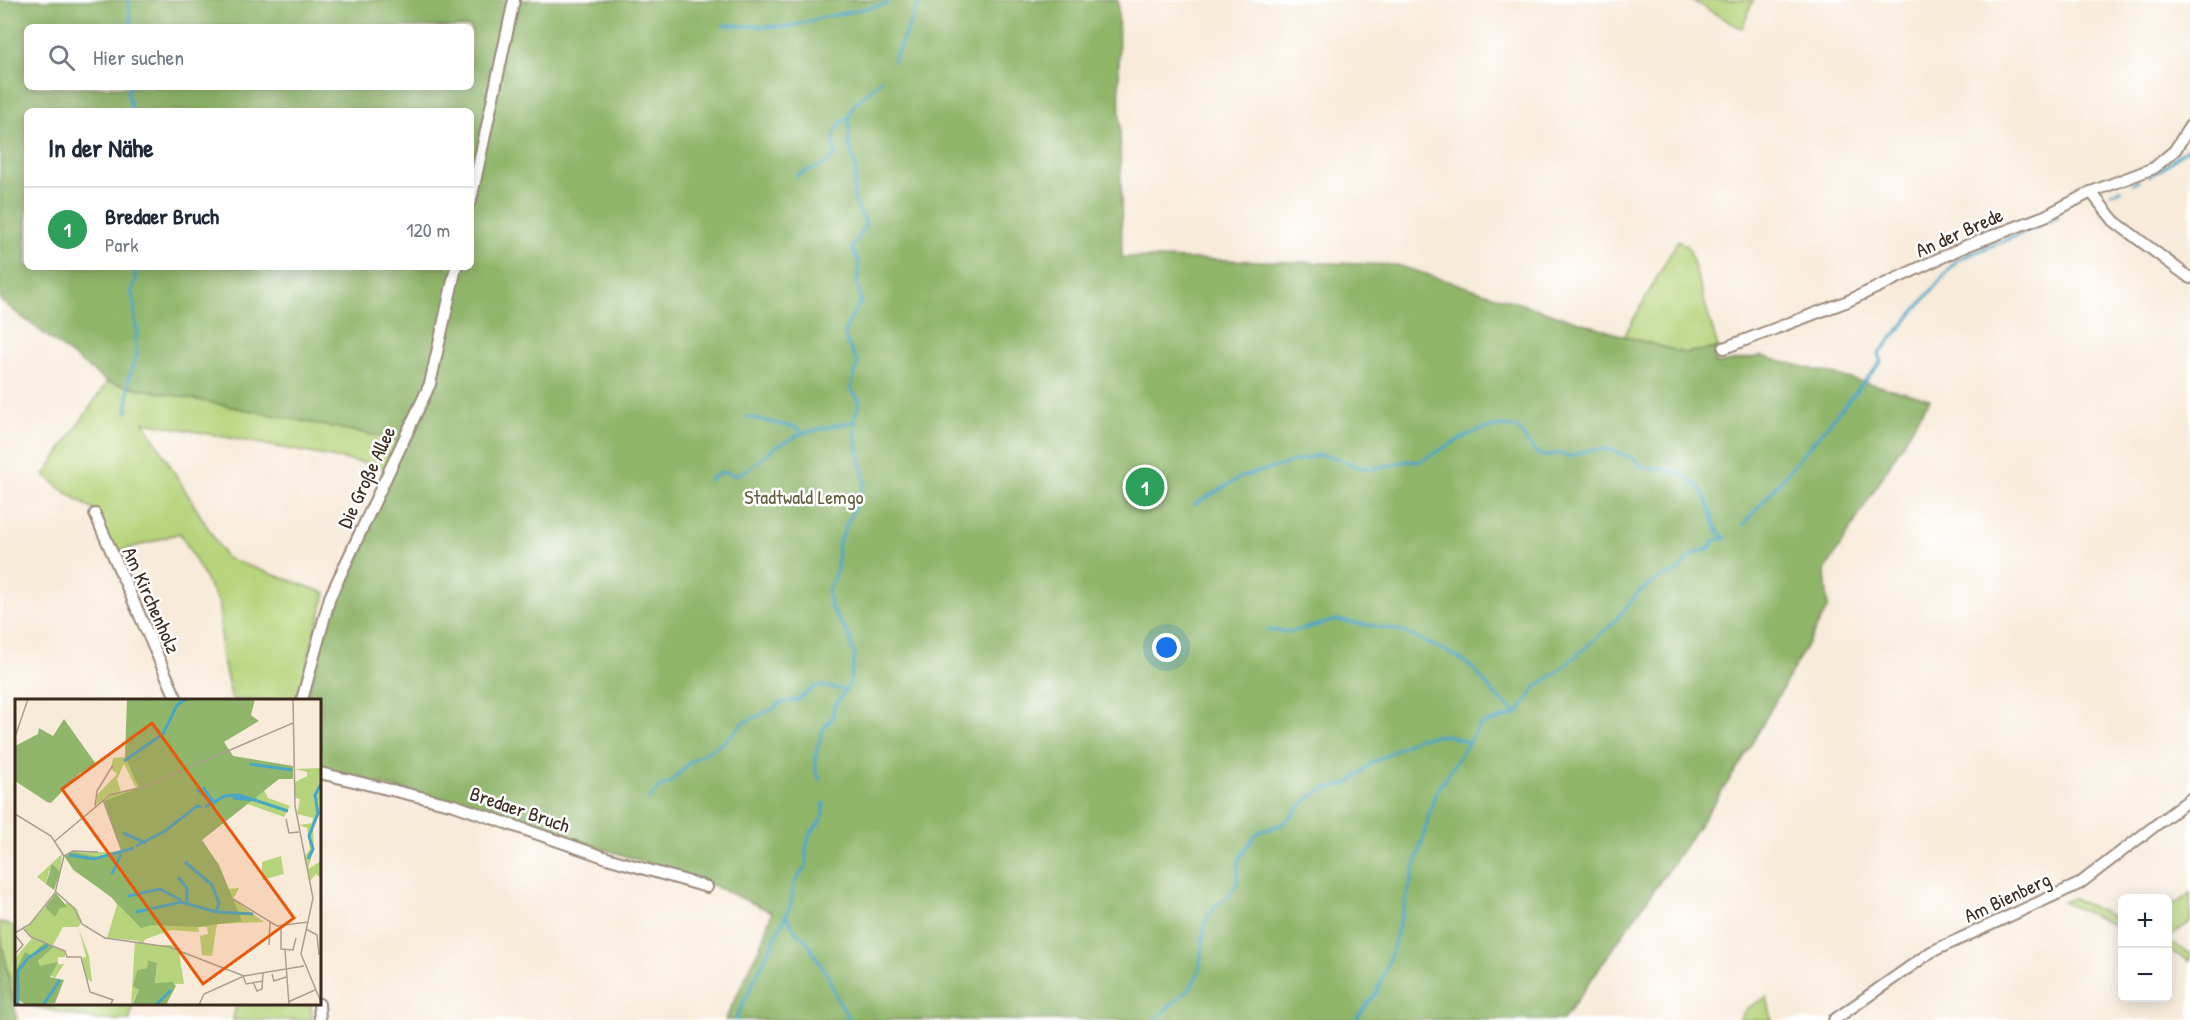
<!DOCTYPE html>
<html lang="de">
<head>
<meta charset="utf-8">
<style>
	:root { --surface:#fff; --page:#f6f6f7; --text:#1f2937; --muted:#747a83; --line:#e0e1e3; --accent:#db2777 }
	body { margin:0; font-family:"Patrick Hand",sans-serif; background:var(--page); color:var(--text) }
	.controls { position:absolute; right:18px; bottom:18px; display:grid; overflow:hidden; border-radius:9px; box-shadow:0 3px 15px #0003 }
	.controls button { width:54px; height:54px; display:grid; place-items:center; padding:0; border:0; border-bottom:2px solid var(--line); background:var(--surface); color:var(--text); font:30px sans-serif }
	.you { position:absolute; left:1167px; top:648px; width:21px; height:21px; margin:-15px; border:4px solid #fff; border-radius:50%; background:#1a73e8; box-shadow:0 0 0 9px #1a73e833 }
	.badge { display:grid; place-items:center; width:39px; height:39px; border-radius:50%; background:var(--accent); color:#fff; font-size:20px; font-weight:700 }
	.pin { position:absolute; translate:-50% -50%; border:3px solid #fff; box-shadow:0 2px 6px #0006 }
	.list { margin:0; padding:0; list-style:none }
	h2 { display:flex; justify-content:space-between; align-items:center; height:78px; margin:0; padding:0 24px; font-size:26px }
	h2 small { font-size:20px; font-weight:400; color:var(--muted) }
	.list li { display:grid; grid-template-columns:39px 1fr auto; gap:18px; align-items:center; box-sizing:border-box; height:84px; padding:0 24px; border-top:2px solid var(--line) }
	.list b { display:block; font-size:22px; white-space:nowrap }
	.list p { margin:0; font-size:20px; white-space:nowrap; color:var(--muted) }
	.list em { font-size:20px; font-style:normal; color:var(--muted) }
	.icon { flex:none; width:33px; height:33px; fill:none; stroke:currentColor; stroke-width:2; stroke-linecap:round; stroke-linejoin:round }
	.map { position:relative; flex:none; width:2190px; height:1020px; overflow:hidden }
	.search { position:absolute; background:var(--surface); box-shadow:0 3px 15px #0003; left:24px; top:24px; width:450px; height:66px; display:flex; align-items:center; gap:15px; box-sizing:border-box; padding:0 21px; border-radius:9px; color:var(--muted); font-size:22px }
	.panel { position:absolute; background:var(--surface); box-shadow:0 3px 15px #0003; left:24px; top:108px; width:450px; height:162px; border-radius:9px }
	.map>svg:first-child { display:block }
</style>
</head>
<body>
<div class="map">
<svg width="2190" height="1020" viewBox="0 0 2190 1020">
	<rect width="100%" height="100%" fill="#fff"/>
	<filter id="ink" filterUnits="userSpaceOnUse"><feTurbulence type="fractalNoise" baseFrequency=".0167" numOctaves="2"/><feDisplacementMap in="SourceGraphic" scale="12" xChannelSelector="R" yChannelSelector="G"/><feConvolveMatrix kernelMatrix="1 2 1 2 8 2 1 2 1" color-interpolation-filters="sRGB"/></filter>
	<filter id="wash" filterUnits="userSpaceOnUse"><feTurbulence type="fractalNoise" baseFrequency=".008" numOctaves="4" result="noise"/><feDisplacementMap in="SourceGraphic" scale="24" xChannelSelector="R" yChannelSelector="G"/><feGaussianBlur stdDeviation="1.35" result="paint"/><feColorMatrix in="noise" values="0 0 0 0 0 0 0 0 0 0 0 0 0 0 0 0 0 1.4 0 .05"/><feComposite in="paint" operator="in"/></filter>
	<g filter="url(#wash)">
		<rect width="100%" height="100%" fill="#f8ebda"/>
		<g fill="#b6d47b" stroke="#787f4c" stroke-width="1.5">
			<polygon points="1691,0 1753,0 1742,29"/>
			<polygon points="1678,240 1689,248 1718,348 1684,353 1624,336"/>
			<polygon points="107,382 398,440 385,467 144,422 226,558 326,593 297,700 232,700 221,652 220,605 180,533 114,553 92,509 67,493 44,475"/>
			<polygon points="2190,893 2190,922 2168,938 2168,902 2169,900 2175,905"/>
			<polygon points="2073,898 2122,921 2122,929 2063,902"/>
			<polygon points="0,922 16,927 16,1002 13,1001 0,932"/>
			<polygon points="2168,942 2190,953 2190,961 2168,950"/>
			<polygon points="1767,997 1772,1020 1739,1020 1747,1008"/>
			<polygon points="23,1004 133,1004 130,1020 95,1020"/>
			<polygon points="236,1004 311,1004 312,1020 233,1020"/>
		</g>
		<g fill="#90b66b" stroke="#667044" stroke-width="1.5" fill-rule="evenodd">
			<path d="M0,0h1118l4,257 275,8 227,71 60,17 34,-5 -3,16 46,-8 169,43 -105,172 3,36 -86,154 -51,76 -128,183h-838l34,-71 13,-37 -71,-32 -223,-71 -158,-39v-70h-14l27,-100 65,-160 -291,-58 -107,-82zM27,27h444v60h-444zM27,111h444v156h-444z"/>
			<polygon points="0,932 17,1020 0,1020"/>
		</g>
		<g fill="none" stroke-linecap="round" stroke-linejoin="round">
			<g stroke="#48a7c7" stroke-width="3">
				<polyline points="127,0 129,4 131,27"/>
				<polyline points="723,25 789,27 820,18 887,4 888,0"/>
				<polyline points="893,61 921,0"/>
				<polyline points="130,87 127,93 132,111"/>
				<path d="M796,176c16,-11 24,-3 39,-21 -4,-14 0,-31 14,-38"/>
				<polyline points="2149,176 2161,170 2189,147"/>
				<polyline points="2133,184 2138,181"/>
				<polyline points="2112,193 2121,190"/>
				<polyline points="2049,222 2058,217"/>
				<path d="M127,412l2,-35 8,-23 -2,-14 3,-8c-6,-13 -1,-29 -7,-42l5,-9 -1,-14"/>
				<polyline points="747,417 797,428 802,432"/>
				<polyline points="709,480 721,472 737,475 755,464 775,447 803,433 855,421"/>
				<path d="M1194,505l47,-28 77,-22 19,3 18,8 17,3 36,-8 10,1c31,-15 64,-43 100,-34 11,15 18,36 39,25l12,4 20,-7 20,-1 28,11 4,7c32,2 56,6 68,39 5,15 4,23 17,32"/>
				<polyline points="1743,525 1881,362 1878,355 1957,260 2039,226"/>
				<polyline points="1267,630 1291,632 1337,620 1398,630 1453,654 1473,668 1495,695 1517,714"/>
				<path d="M820,779l-4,-7v-18l7,-25 10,-12 1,-10 16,-24 5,-28 -4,-8v-8l-20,-31 -3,-17 9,-21 1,-26 27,-61 -9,-45 -1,-22 5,-15 -9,-12 7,-27c-20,-32 -15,-30 3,-61l-4,-19 2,-19 -7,-15 14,-23 -13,-27 3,-29 -7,-26v-26l5,-12 27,-25"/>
				<polyline points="649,799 659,787 670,783 690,762 724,742 743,723 773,709 780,703 798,700 813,688 820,686 846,690"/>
				<polyline points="786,915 795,931 806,940 826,973 837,998 850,1020"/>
				<polyline points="738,1020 736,1018 790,907 795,881 806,867 806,849 810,834 822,819 824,803"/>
				<polyline points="1155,1020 1191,987 1199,971 1205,922 1216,905 1229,896 1237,883 1239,859 1257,833 1283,824 1309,798 1326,788 1348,784 1372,763 1418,738 1446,735 1468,742"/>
				<polyline points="1355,1020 1377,992 1390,958 1435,794 1480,725 1517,714 1537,686 1559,671 1613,623 1638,593 1658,579 1676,572 1694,554 1708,549 1715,540 1726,538"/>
			</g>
		</g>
	</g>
	<g filter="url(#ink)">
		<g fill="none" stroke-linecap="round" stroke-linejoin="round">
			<defs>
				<g id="minor">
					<polyline points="2091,192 2114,221 2190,278"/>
					<polyline points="471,200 514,0"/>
					<polyline points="1724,348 1848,301 1966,246 2045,216 2091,192 2154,168 2175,150 2190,126"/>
					<polyline points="95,514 177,700"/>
					<polyline points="302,700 330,597 430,384 456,267"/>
					<polyline points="320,773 454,805 607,858 707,887"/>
					<polyline points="319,1004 320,1020"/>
					<polyline points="1834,1020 1931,952 2079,884 2190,799"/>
				</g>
			</defs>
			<use href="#minor" stroke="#9a8a7c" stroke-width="14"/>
			<use href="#minor" stroke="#fff" stroke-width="10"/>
		</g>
	</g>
	<g text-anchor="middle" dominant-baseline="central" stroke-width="5" stroke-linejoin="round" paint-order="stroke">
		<g font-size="20" fill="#3b2a1e" stroke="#fff">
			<text transform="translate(1959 232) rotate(-24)">An der Brede</text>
			<text transform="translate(366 477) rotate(-65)">Die Große Allee</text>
			<text transform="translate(152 600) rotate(66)">Am Kirchenholz</text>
			<text transform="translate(520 809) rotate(19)">Bredaer Bruch</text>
			<text transform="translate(2007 897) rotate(-25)">Am Bienberg</text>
		</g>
		<g font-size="20" fill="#605d3a" stroke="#fff">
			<text x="804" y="496">Stadtwald Lemgo</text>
		</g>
	</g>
	<g transform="translate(15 699)">
		<rect width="306" height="306" fill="#f8ebda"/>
		<path d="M214,52l4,5 28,9 31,2v11l-14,1 -14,11 4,8 22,8 -6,11 -36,-13 -47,36 17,26 10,30 4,2 -5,-9 12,-1 -6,11 31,23 -47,2 -5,32 -10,-1 -2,-19 8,-2 -1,-7h-9l1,5 -28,-2 -25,9 -3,3 7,3h28l-4,5 5,2 5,32 -29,-1 2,-20 -9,-3 -1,8 -10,2 -3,16 5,4 -8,15 4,-63 6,-1 -34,-3 10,-33 -5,-8 -39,-27 -8,-14 9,-4h48l-18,-52 10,-7 -18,12 1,-10 20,-21 -6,-5 2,-11 12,-1 14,30 -3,1 -12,-24 -7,15 4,12 -3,2 29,-6zM306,69l-3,49 -5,10 1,22 -6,20 13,-8v17l-5,-4 -6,7 -6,-24 6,-8 -3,-21 -8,-3 13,-2 1,-5 -16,-4 3,-15 -5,-1v-16l12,-6v-4l-12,-3zM47,155l-2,18 -11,-1 -3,13 -9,-7zM266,157l3,18 -22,6v-18zM52,203l10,7 5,13 -4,5h-15l-10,18 -8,-3 -30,29v-13l17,-20 -7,-9 20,-22 15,1zM64,230l10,27 3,26 -5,-3 -5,-21 4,-1zM39,248l11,4v6h-7v7h6l-9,14 -5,-3 5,-10 -15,1 -2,-5z" fill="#b6d47b"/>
		<path d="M112,0h128l-4,16 8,6 -35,21 9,14 60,10v13h-14l-77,61 17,25 23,56 -45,6 -45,-2 -11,3 -30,-31 -37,-27 -10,-14 9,-4 25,5 23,-6 -17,-50 35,-13 -14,-31zM49,20l32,45 -17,10 -28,29 -4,-1 -32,-21v-35l23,-12 1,-6 14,8zM37,165l8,8 -6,18 -8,-6zM41,194l11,14 -7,1 -5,9 -10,-10zM30,243l9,5 -16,14 2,5 18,-4 -8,15 14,3 -9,23 -29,2 -7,-5 -4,-28 10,-20 6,3zM133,261l9,3 -2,20 18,-1 3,4 -10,19h-34l7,-15 -6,-4 4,-16 10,-2z" fill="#90b66b"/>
		<path fill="none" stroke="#48a7c7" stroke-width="3" d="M109,62l39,-27 14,-29 9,-6M234,65l43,6M188,88l12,17M182,90l14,13M218,99l24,2M190,108l20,-11 14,-1 49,16M108,134l23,10M121,147l29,-15 32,-25 5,1M54,156l25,4 40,-11M293,160l5,-10 -4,-13 9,-23 -3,-18 6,-11M97,175l9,-20M163,178l9,11v14M113,197l32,-7 21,11M121,213l45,-10 35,10 3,-9 -7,-18 -27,-23M203,213l35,2M3,306v-34l10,-13 20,-13M28,306l17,-25M141,306l15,-15"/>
		<path fill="none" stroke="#ac9e8f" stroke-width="1.5" d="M278,0l2,107 18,92 -12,56 20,48M0,38l13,-38M88,101l16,43M80,107l2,-15 16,-26M0,115l36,22 13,20 -9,37 -25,31 -15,9M271,120l3,14 10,-1M40,142l55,-46 36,-9 147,-63M49,157l9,-5 25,1M41,193l18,16 8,16 23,14 64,9 75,29M218,200l44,27 31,-4M266,227v23l12,1 3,-12M8,229l8,9 34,14 2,6h14l9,35 23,8 -3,5M291,230l11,6 2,20M0,236l8,10 -8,9M254,246l1,-23M270,251l4,55M257,275l2,7 12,-4M228,277l3,8 17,-3M238,283l4,9 5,-2 1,-16M273,303l27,-12M184,306l5,-11 40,-18 60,-10"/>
		<path fill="#e8590c" fill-opacity="0.15" stroke="#e8590c" stroke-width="3" d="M137,24l142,195 -91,66 -141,-195z"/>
		<rect width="306" height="306" fill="none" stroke="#3b2a1e" stroke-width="3"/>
	</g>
</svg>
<div class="controls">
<button>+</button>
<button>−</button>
</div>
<div class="you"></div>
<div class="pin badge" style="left:1145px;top:487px;background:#2e9e5b">1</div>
<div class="search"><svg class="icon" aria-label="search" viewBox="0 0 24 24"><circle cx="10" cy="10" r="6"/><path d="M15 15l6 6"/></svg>Hier suchen</div>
<section class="panel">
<h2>In der Nähe<small></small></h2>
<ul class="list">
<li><span class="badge" style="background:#2e9e5b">1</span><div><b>Bredaer Bruch</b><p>Park</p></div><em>120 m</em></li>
</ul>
</section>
</div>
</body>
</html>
